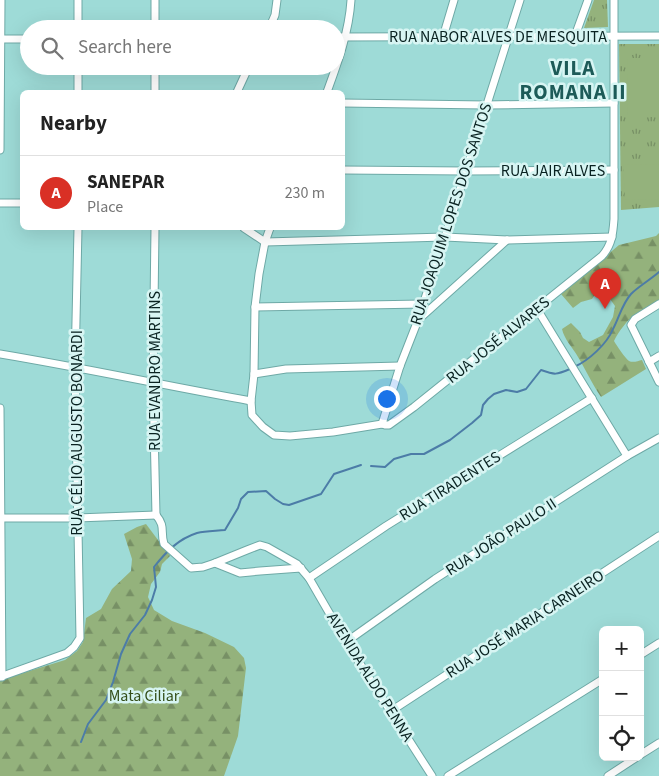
<!DOCTYPE html>
<html lang="en">
<head>
<meta charset="utf-8">
<style>
	:root { --surface:#fff; --page:#f2f2f2; --text:#222; --muted:#767676; --line:#e0e0e0; --accent:#d93025 }
	body { margin:0; font-family:"Source Sans 3",sans-serif; background:var(--page); color:var(--text) }
	.controls { position:absolute; right:15px; bottom:15px; display:grid; overflow:hidden; border-radius:8px; box-shadow:0 5px 20px #0002 }
	.controls button { width:45px; height:45px; display:grid; place-items:center; padding:0; border:0; border-bottom:1px solid var(--line); background:var(--surface); color:var(--text); font:25px sans-serif }
	.you { position:absolute; left:386px; top:398px; width:18px; height:18px; margin:-12px; border:4px solid #fff; border-radius:50%; background:#1a73e8; box-shadow:0 0 0 8px #1a73e833 }
	.badge { display:grid; place-items:center; width:32px; height:32px; border-radius:50%; background:var(--accent); color:#fff; font-size:16px; font-weight:700 }
	.pin { position:absolute; translate:-50% -41px; filter:drop-shadow(0 1px 2px #0008) }
	.pin::after { content:''; position:absolute; top:26px; width:18px; height:15px; background:inherit; clip-path:polygon(0 0,100% 0,50% 100%) }
	.list { margin:0; padding:0; list-style:none }
	h2 { display:flex; justify-content:space-between; align-items:center; height:65px; margin:0; padding:0 20px; font-size:21px }
	h2 small { font-size:16px; font-weight:400; color:var(--muted) }
	.list li { display:grid; grid-template-columns:32px 1fr auto; gap:15px; align-items:center; box-sizing:border-box; height:75px; padding:0 20px; border-top:1px solid var(--line) }
	.list b { display:block; font-size:19px; white-space:nowrap }
	.list p { margin:0; font-size:16px; white-space:nowrap; color:var(--muted) }
	.list em { font-size:16px; font-style:normal; color:var(--muted) }
	.icon { flex:none; width:28px; height:28px; fill:none; stroke:currentColor; stroke-width:2; stroke-linecap:round; stroke-linejoin:round }
	.map { position:relative; flex:none; width:659px; height:776px; overflow:hidden }
	.search { position:absolute; background:var(--surface); box-shadow:0 5px 20px #0002; left:20px; top:20px; width:325px; height:55px; display:flex; align-items:center; gap:12px; box-sizing:border-box; padding:0 18px; border-radius:28px; color:var(--muted); font-size:19px }
	.panel { position:absolute; background:var(--surface); box-shadow:0 5px 20px #0002; left:20px; top:90px; width:325px; height:140px; border-radius:8px }
	.map>svg:first-child { display:block }
</style>
</head>
<body>
<div class="map">
<svg width="659" height="776" viewBox="0 0 659 776">
	<defs>
		<pattern id="forest-firs" width="22" height="20" patternUnits="userSpaceOnUse" patternTransform="scale(1.25)"><rect width="22" height="20" fill="#94b27c"/><path d="M5 1l3.5 6h-7zM16 11l3.5 6h-7z" fill="#779065"/></pattern>
		<pattern id="park-tufts" width="24" height="20" patternUnits="userSpaceOnUse" patternTransform="scale(1.25)"><rect width="24" height="20" fill="#94b27c"/><path d="M3 7l-1-3M5 7V3M7 7l1-3M15 17l-1-3M17 17v-4M19 17l1-3" fill="none" stroke="#779065"/></pattern>
	</defs>
	<rect width="100%" height="100%" fill="#9edbd7"/>
	<g fill="url(#forest-firs)">
		<path d="M659,233v69c-7,4 -15,7 -22,11 -9,6 -19,19 -23,28 3,5 11,17 15,20 4,2 9,0 13,-1l4,9 -45,28c-9,-13 -15,-27 -23,-40 -5,-9 -14,-18 -16,-28l9,-6 9,9 3,6 6,4 14,-7 10,-18 2,-11 -7,-10 -12,-3 -4,6 -11,3 -8,6 -12,-14 58,-49 37,-9z"/>
		<polygon points="146,524 170,556 162,564 160,572 151,584 148,597 154,610 172,621 205,633 234,647 244,658 246,668 238,736 224,776 0,776 0,680 65,660 77,651 83,642 86,618 101,609 112,589 131,571 132,559 124,534 137,527"/>
	</g>
	<g fill="url(#park-tufts)">
		<polygon points="594,0 607,0 608,27 584,28"/>
		<polygon points="619,44 659,44 659,207 621,210"/>
	</g>
	<g fill="#94b27c">
		<polygon points="627,58 659,58 659,117 628,117"/>
		<polygon points="659,164 659,199 625,200 623,165"/>
	</g>
	<g fill="none" stroke-linecap="round" stroke-linejoin="round">
		<g stroke="#4c7ca7" stroke-width="2">
			<path d="M574,367c14,-6 33,-23 39,-38 6,-11 9,-25 18,-35 8,-8 19,-14 28,-22"/>
			<path d="M371,466l14,1 9,-8 17,-5h13l26,-14 22,-17 9,-8 2,-10 5,-6 6,-5 12,-4 11,2 9,-3 15,-19c14,5 15,5 29,-1"/>
			<path d="M81,742l7,-18 18,-24 7,-18 8,-28 9,-20 15,-19 7,-15 4,-13 -2,-20c12,-15 24,-28 43,-34 9,-2 19,-2 28,-3l13,-22 3,-9 7,-7 18,-1 9,8 8,5 6,1 32,-11 13,-20 27,-9"/>
		</g>
		<defs>
			<g id="street">
				<path d="M520,0l-75,237 -27,83 -18,46 -18,58 3,1h4l25,-18 188,-151c10,-11 11,-23 12,-37v-219"/>
				<polyline points="78,29 78,0"/>
				<polyline points="155,29 155,0"/>
				<polyline points="269,29 275,15 277,0"/>
				<polyline points="575,36 588,0"/>
				<polyline points="336,37 659,36"/>
				<polyline points="443,37 454,0"/>
				<polyline points="0,39 29,39"/>
				<polyline points="78,66 78,92"/>
				<polyline points="155,66 155,92"/>
				<polyline points="237,92 249,66"/>
				<path d="M327,92c11,-30 22,-60 24,-92"/>
				<polyline points="342,103 486,105 614,103"/>
				<polyline points="0,150 1,0"/>
				<polyline points="342,170 466,171 614,170"/>
				<polyline points="0,203 22,203"/>
				<polyline points="155,228 153,383 156,515"/>
				<polyline points="244,228 265,242 445,237 507,240 612,237"/>
				<polyline points="270,228 265,242 259,274 255,307 254,374 251,401 252,415 263,427 274,435 290,436 333,432 382,424"/>
				<polyline points="659,304 635,319 631,325 659,382"/>
				<polyline points="255,307 422,304"/>
				<polyline points="537,309 627,456"/>
				<polyline points="418,320 507,240"/>
				<path d="M0,354c84,14 167,32 251,47"/>
				<polyline points="649,362 659,356"/>
				<polyline points="254,374 286,369 400,366"/>
				<polyline points="0,408 2,677"/>
				<path d="M156,515c10,12 4,16 8,29l27,24 12,-1 12,-4 32,-13 13,-5 7,2 30,17 12,14 37,64 86,134"/>
				<polyline points="1,518 77,518 156,515"/>
				<polyline points="215,563 240,573 260,571 301,568"/>
				<polyline points="309,578 386,526 592,398"/>
				<polyline points="346,642 435,579 627,456 659,438"/>
				<polyline points="640,655 659,643"/>
				<polyline points="0,677 67,653 74,647 80,638 75,367 78,228"/>
				<polyline points="391,711 659,536"/>
				<polyline points="640,755 659,743"/>
				<polyline points="448,776 603,679"/>
				<polyline points="608,776 637,757"/>
			</g>
		</defs>
		<use href="#street" stroke="#6ea9a6" stroke-width="9"/>
		<use href="#street" stroke="#fff" stroke-width="7"/>
	</g>
	<g text-anchor="middle" dominant-baseline="central" stroke-width="5" stroke-linejoin="round" paint-order="stroke">
		<g font-size="16" fill="#092221" stroke="#d7f5f3">
			<text x="498" y="37">RUA NABOR ALVES DE MESQUITA</text>
			<text x="553" y="171">RUA JAIR ALVES</text>
			<text transform="translate(451 214) rotate(-72)">RUA JOAQUIM LOPES DOS SANTOS</text>
			<text transform="translate(498 340) rotate(-39)">RUA JOSÉ ALVARES</text>
			<text transform="translate(155 371) rotate(-90)">RUA EVANDRO MARTINS</text>
			<text transform="translate(77 433) rotate(-90)">RUA CÉLIO AUGUSTO BONARDI</text>
			<text transform="translate(450 486) rotate(-32)">RUA TIRADENTES</text>
			<text transform="translate(501 537) rotate(-33)">RUA JOÃO PAULO II</text>
			<text transform="translate(525 624) rotate(-33)">RUA JOSÉ MARIA CARNEIRO</text>
			<text transform="translate(370 677) rotate(58)">AVENIDA ALDO PENNA</text>
		</g>
		<g font-size="16" fill="#344e19" stroke="#d7f5f3">
			<text x="144" y="696">Mata Ciliar</text>
		</g>
		<g font-size="21" font-weight="bold" letter-spacing="1" fill="#1d5b58" stroke="#d7f5f3">
			<text x="573" y="68">VILA<tspan x="573" dy="24">ROMANA II</tspan></text>
		</g>
	</g>
</svg>
<div class="controls">
<button>+</button>
<button>−</button>
<button><svg class="icon" aria-label="locate" viewBox="0 0 24 24"><circle cx="12" cy="12" r="6"/><path d="M12 2v4M12 18v4M2 12h4M18 12h4"/></svg></button>
</div>
<div class="you"></div>
<div class="pin badge" style="left:605px;top:309px">A</div>
<div class="search"><svg class="icon" aria-label="search" viewBox="0 0 24 24"><circle cx="10" cy="10" r="6"/><path d="M15 15l6 6"/></svg>Search here</div>
<section class="panel">
<h2>Nearby<small></small></h2>
<ul class="list">
<li><span class="badge">A</span><div><b>SANEPAR</b><p>Place</p></div><em>230 m</em></li>
</ul>
</section>
</div>
</body>
</html>
